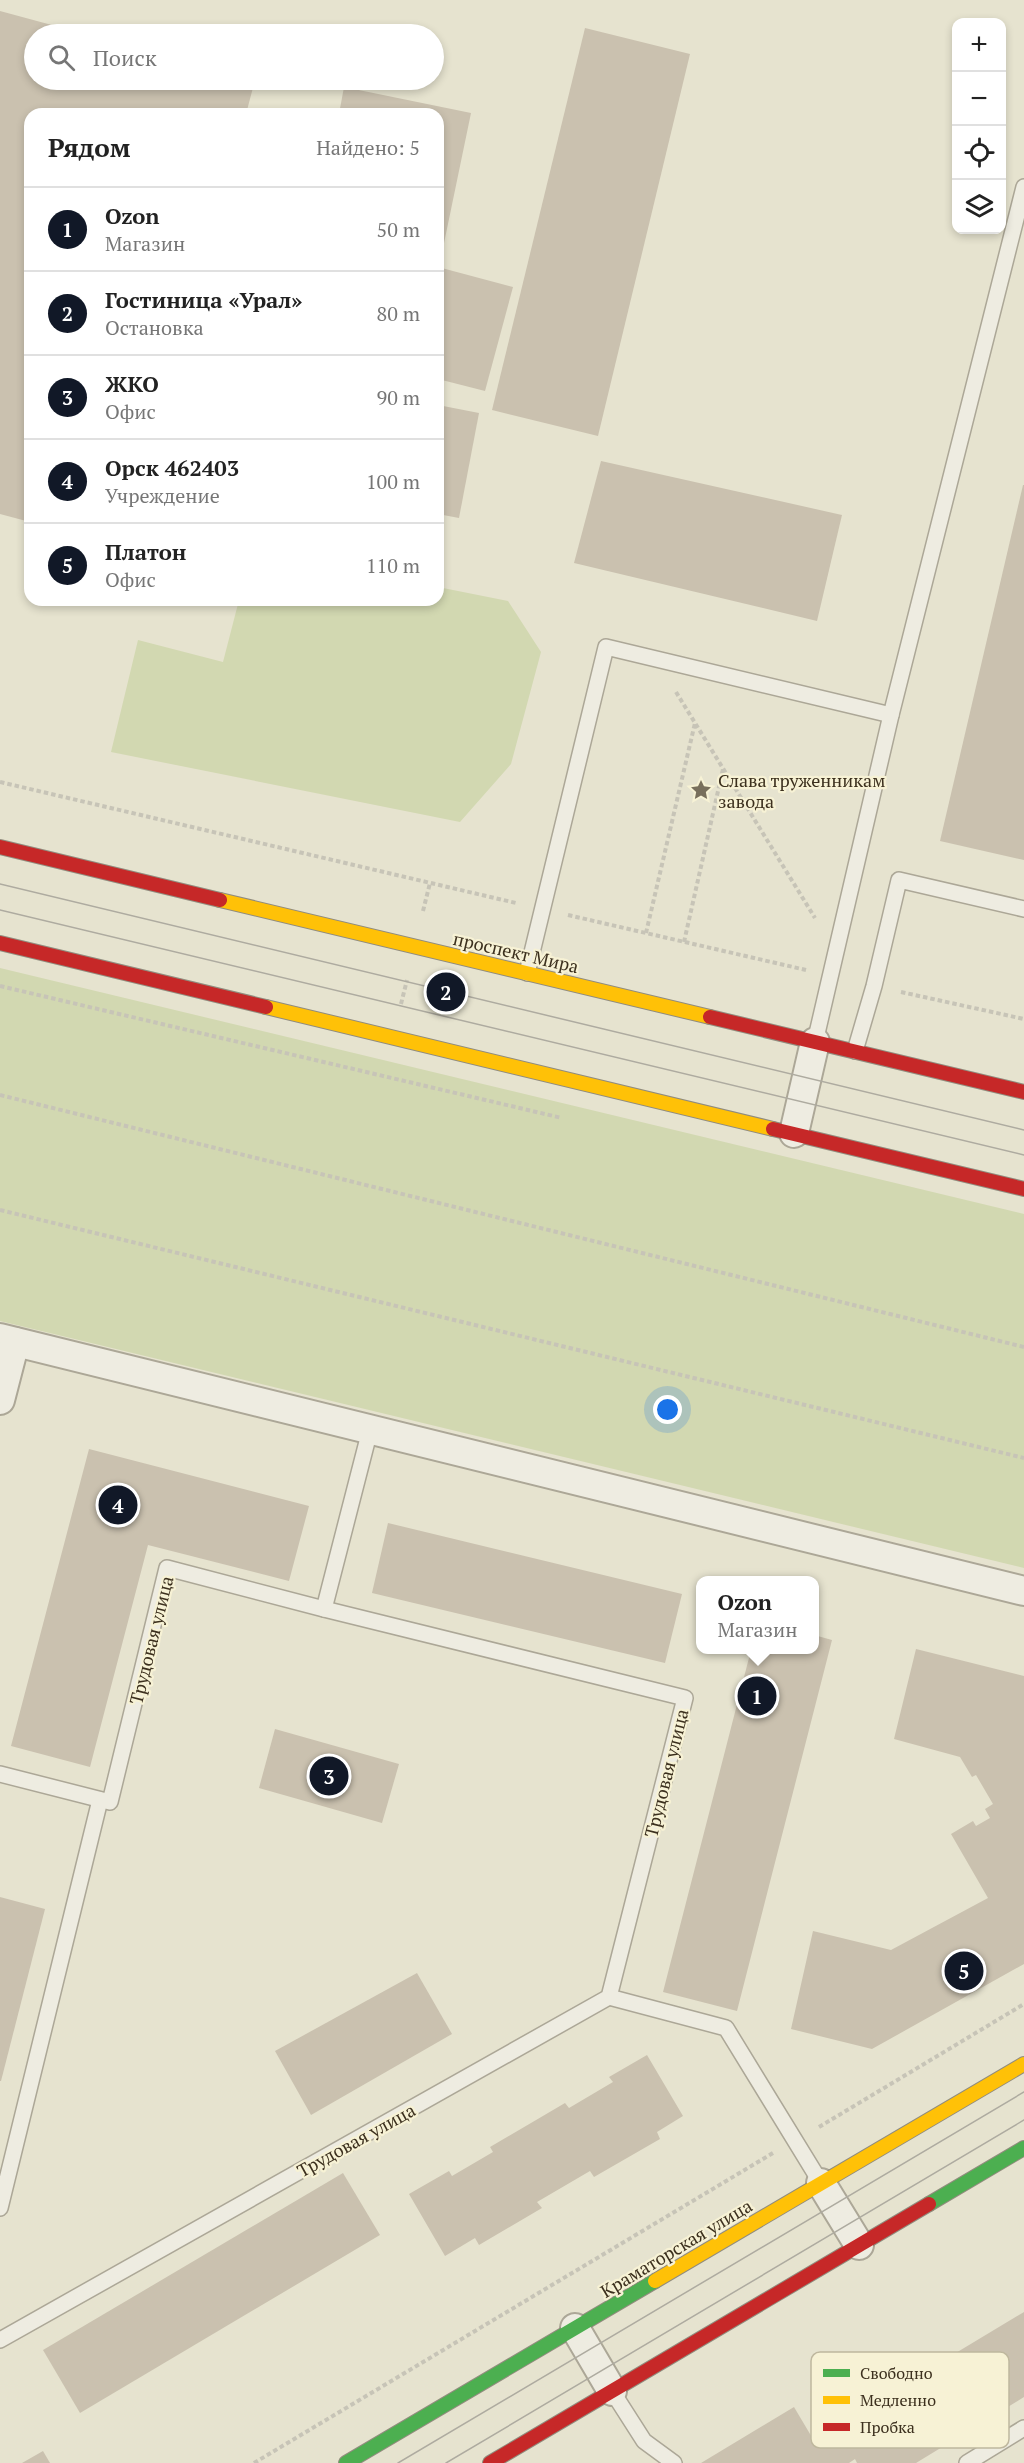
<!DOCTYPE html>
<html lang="ru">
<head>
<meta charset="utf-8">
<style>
	:root { --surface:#fff; --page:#f6f6f6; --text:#222; --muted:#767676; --line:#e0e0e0; --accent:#111827 }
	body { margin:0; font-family:"PT Serif",serif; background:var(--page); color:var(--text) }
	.controls { position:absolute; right:18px; top:18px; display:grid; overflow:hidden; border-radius:12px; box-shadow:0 3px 9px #0003 }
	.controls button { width:54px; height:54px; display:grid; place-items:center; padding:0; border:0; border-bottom:2px solid var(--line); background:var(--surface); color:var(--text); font:30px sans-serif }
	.you { position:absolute; left:668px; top:1410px; width:21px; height:21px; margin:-15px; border:4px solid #fff; border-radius:50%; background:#1a73e8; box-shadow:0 0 0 9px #1a73e833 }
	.badge { display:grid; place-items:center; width:39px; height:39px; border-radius:50%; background:var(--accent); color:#fff; font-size:20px; font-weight:700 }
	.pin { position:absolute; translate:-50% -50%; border:3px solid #fff; box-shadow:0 2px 6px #0006 }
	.popup { position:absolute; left:696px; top:1576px; width:123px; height:78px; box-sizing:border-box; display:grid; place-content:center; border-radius:12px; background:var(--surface); filter:drop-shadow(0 2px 4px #0005); font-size:20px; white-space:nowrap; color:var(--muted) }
	.popup b { font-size:22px; color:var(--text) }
	.popup::after { content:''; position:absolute; left:50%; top:100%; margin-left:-12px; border:12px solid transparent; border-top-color:var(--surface) }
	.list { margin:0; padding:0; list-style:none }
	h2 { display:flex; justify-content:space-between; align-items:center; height:78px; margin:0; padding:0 24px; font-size:26px }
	h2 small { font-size:20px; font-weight:400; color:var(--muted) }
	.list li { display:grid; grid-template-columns:39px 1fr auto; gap:18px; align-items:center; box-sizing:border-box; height:84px; padding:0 24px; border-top:2px solid var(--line) }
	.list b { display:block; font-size:22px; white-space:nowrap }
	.list p { margin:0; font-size:20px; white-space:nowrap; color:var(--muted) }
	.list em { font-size:20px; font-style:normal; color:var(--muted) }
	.icon { flex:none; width:33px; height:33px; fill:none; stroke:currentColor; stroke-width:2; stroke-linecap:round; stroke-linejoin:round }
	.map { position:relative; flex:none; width:1024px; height:2463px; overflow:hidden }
	.search { position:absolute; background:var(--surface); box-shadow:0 3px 9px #0003; left:24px; top:24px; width:420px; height:66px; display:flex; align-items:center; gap:15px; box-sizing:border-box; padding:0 21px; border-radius:33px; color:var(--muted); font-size:22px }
	.panel { position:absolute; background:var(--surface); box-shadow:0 3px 9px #0003; left:24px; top:108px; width:420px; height:498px; border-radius:18px }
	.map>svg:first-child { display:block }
</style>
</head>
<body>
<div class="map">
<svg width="1024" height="2463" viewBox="0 0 1024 2463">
	<rect width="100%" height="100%" fill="#e6e3cf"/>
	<g fill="#d2d8b1">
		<polygon points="438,587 508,601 541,652 511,764 460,822 111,752 138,640 223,662 239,600 438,600"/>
		<polygon points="0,968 1024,1214 1024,1568 0,1321"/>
	</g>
	<g fill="#cac1af">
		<polygon points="0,11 85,34 34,34 34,80 255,80 246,114 30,114 30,522 0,514"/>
		<polygon points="585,28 690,54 598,436 492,410"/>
		<polygon points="344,87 471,113 443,248 438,247 438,114 339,114"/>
		<polygon points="438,267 513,287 485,391 438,379"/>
		<polygon points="438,405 479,413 459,518 438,514"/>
		<polygon points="601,461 842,515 817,621 574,563"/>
		<polygon points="1023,485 1024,485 1024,860 940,841"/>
		<polygon points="89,1449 309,1506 289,1581 148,1545 90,1767 11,1746"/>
		<polygon points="388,1523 682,1594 665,1663 372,1593"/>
		<polygon points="814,1635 832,1640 737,2011 663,1992 751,1650 814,1650"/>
		<polygon points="916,1649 1024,1676 1024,1964 872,2049 791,2029 813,1931 891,1950 988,1898 951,1834 973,1821 976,1826 990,1818 985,1809 993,1804 976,1775 972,1777 960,1757 894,1739"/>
		<polygon points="275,1729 399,1764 382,1823 259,1788"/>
		<polygon points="0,1897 45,1909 1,2081 0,2081"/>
		<polygon points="417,1973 452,2034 311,2115 275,2051"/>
		<polygon points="647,2055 683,2116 657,2132 660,2139 594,2177 590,2171 537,2202 542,2208 479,2245 475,2238 445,2256 409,2194 449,2171 452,2176 493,2152 490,2147 565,2103 569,2108 613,2082 609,2077"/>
		<polygon points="343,2173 380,2235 80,2413 43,2350"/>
		<polygon points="1024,2312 1024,2397 916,2463 857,2463 855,2459 849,2463 701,2463 794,2407 813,2439"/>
		<polygon points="43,2451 50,2463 22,2463"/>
	</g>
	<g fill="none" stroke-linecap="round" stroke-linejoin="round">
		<defs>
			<g id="lane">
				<polyline points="527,973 606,647 891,715"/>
				<polyline points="815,1042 891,715 1024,187"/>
				<polyline points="855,1051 874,986 899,880 1024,909"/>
				<polyline points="324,1609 370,1430"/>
				<polyline points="0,1774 110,1802 167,1568 324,1609 685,1698 609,1997 0,2340"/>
				<polyline points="609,1997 726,2028 821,2183"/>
				<polyline points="0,2208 100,1800"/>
				<polyline points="612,2391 644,2441 674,2463"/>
				<polyline points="967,2463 1024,2428"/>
			</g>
			<g id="street">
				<polyline points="794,1133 815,1042"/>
				<polyline points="0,1338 1024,1591"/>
				<polyline points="0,1400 15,1342"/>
				<polyline points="821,2183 859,2245"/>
				<polyline points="575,2328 612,2391"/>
			</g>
			<g id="fast">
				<polyline points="929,2204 1024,2148"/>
				<polyline points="346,2463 655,2281"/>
			</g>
			<g id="slow">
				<polyline points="220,900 710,1017"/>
				<polyline points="266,1007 773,1129"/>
				<polyline points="655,2281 1024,2064"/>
			</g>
			<g id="jam">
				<polyline points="0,847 220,900"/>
				<polyline points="0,943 266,1007"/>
				<polyline points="710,1017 1024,1092"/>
				<polyline points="773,1129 1024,1189"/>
				<polyline points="490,2463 929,2204"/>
			</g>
		</defs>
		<use href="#lane" stroke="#aca797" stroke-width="18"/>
		<use href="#street" stroke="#aca797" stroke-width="32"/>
		<use href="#fast" stroke="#918c7e" stroke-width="16"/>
		<use href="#slow" stroke="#918c7e" stroke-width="16"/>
		<use href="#jam" stroke="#918c7e" stroke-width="16"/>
		<g stroke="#c7c4b7" stroke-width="4" stroke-dasharray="4.5 3" stroke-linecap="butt">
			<polyline points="676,692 815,918"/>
			<polyline points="0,782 516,903"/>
			<polyline points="423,911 430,883"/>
			<polyline points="568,915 806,970"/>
			<polyline points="646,933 695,723"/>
			<polyline points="684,942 723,769"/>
			<polyline points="0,986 562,1118"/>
			<polyline points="901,992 1024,1019"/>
			<polyline points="401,1004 407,980"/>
			<polyline points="0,1095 1024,1347"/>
			<polyline points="0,1210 1024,1458"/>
			<polyline points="819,2127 1024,2004"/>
			<polyline points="254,2463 773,2153"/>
		</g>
		<use href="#lane" stroke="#eeece1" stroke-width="15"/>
		<use href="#street" stroke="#eeece1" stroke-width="28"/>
		<use href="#fast" stroke="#4caf50" stroke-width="14"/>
		<use href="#slow" stroke="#ffc107" stroke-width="14"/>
		<use href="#jam" stroke="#c62828" stroke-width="14"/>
		<g stroke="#aeaba0" stroke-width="1.5">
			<polyline points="0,884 1024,1130"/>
			<polyline points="0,910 1024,1155"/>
			<polyline points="398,2463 1024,2092"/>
			<polyline points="446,2463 1024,2120"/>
		</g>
	</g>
	<defs>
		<symbol id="sight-bare" viewBox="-9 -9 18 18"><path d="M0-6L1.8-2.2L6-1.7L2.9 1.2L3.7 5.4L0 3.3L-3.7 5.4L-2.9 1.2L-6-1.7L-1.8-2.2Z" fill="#786f5c" stroke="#f7f2d5" stroke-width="2.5" paint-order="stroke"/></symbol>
	</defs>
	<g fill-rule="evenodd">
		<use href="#sight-bare" x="686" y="775" width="30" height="30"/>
	</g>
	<g text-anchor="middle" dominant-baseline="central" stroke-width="4.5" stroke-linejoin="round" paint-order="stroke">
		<g font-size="18" fill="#3c301e" stroke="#f7f2d5" text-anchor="start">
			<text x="718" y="780">Слава труженникам<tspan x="718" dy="21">завода</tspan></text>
		</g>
		<g font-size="18" fill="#3c301e" stroke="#f7f2d5">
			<text transform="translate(516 952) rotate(13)">проспект Мира</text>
			<text transform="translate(151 1640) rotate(-76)">Трудовая улица</text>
			<text transform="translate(666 1773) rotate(-76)">Трудовая улица</text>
			<text transform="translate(356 2140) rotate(-29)">Трудовая улица</text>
			<text transform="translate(676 2248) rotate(-31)">Краматорская улица</text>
		</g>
	</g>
	<rect x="811" y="2352" width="198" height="96" rx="9" fill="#f7f2d5" stroke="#bfb89e" stroke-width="1.5"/>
	<rect x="823" y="2369" width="27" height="8" fill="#4caf50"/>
	<rect x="823" y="2396" width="27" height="8" fill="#ffc107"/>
	<rect x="823" y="2423" width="27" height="8" fill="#c62828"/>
	<g font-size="16" fill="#3c301e">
		<text x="860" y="2379">Свободно</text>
		<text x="860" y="2406">Медленно</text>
		<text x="860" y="2433">Пробка</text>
	</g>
</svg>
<div class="controls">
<button>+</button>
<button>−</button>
<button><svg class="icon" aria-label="locate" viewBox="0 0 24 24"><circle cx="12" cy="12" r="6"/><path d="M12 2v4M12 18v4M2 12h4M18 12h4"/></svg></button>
<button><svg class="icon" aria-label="layers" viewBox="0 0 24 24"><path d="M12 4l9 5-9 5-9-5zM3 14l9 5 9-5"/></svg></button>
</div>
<div class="you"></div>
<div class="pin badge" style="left:757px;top:1696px">1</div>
<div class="popup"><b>Ozon</b>Магазин</div>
<div class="pin badge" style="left:446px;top:992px">2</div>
<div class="pin badge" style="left:329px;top:1776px">3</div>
<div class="pin badge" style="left:118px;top:1505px">4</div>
<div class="pin badge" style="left:964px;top:1971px">5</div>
<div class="search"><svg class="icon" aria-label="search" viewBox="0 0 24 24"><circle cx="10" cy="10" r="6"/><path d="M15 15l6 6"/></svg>Поиск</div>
<section class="panel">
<h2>Рядом<small>Найдено: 5</small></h2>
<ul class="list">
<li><span class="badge">1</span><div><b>Ozon</b><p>Магазин</p></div><em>50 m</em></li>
<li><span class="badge">2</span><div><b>Гостиница «Урал»</b><p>Остановка</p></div><em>80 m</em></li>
<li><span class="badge">3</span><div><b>ЖКО</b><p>Офис</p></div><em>90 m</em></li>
<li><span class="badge">4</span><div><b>Орск 462403</b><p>Учреждение</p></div><em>100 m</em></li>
<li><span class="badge">5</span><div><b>Платон</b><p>Офис</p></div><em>110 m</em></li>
</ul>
</section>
</div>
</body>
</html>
